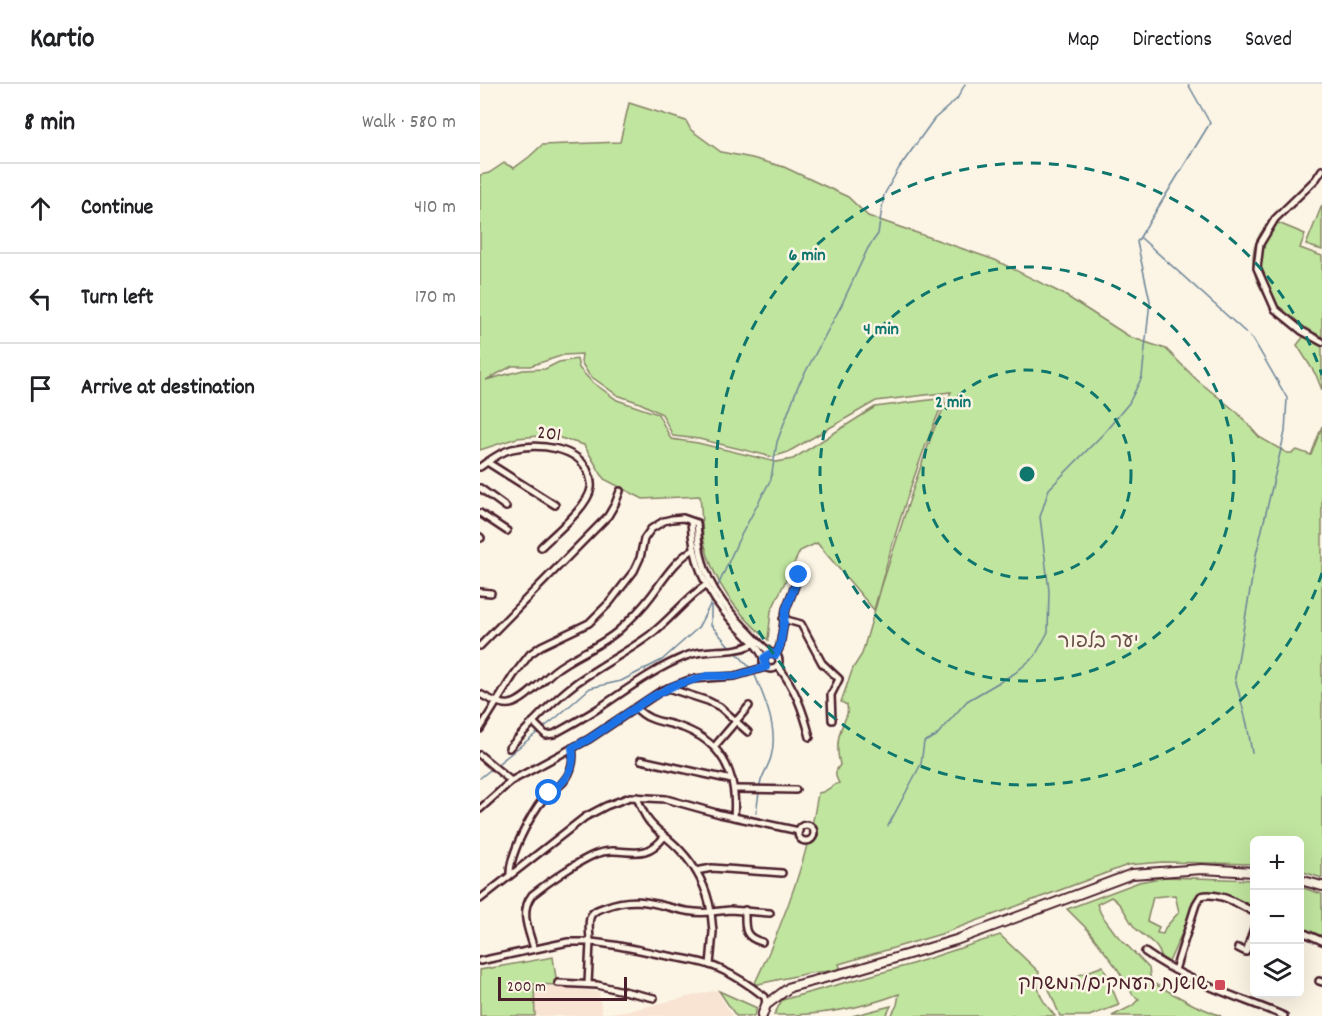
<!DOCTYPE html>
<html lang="en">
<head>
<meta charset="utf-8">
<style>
	:root { --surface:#fff; --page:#f6f6f6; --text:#202124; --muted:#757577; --line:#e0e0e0 }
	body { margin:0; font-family:Dekko,"Playpen Sans Hebrew",sans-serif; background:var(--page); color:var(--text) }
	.controls { position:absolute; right:18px; bottom:18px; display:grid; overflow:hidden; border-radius:9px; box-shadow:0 6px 24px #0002 }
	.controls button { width:54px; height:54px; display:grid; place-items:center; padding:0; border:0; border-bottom:2px solid var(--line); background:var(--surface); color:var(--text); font:30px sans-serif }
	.scale { position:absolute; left:18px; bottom:15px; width:129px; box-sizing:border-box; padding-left:6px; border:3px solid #4a1f2b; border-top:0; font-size:16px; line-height:21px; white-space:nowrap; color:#4a1f2b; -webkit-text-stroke:4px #fcf5e5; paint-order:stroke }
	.stop { position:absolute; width:18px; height:18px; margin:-14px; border:4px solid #1a73e8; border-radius:50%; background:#fff }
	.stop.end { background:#1a73e8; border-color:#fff; box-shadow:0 2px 6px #0008 }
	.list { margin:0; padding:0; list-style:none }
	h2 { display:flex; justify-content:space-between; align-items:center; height:78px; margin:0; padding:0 24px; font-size:26px }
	h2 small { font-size:20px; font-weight:400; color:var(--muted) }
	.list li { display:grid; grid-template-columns:39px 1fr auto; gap:18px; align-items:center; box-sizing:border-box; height:90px; padding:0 24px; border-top:2px solid var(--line) }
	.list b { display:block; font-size:22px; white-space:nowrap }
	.list em { font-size:20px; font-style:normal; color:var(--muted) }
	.icon { flex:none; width:33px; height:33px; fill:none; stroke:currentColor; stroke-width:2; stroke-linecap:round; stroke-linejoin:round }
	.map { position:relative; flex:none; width:842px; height:932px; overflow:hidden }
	header { display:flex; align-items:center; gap:36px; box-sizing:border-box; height:84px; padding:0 30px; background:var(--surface); border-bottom:2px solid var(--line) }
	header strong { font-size:28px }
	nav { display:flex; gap:33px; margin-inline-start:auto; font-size:21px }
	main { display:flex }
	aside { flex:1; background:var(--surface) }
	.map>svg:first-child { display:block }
</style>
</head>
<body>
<header>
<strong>Kartio</strong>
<nav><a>Map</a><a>Directions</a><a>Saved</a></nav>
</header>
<main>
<aside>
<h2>8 min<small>Walk · 580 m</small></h2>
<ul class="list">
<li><svg class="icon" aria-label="ahead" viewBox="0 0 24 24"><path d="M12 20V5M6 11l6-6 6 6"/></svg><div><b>Continue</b></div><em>410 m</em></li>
<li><svg class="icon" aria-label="left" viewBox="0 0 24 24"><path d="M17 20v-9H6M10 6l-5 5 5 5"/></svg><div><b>Turn left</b></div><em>170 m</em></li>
<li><svg class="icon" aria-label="arrive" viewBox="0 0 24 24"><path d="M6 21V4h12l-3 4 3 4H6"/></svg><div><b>Arrive at destination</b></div></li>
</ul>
</aside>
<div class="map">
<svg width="842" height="932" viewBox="0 0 842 932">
	<rect width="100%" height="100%" fill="#fcf5e5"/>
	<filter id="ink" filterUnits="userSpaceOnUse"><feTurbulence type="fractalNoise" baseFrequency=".0167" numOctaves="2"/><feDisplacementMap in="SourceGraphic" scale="12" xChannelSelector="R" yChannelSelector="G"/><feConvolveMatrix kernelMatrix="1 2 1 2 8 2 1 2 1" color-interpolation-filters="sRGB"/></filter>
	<g filter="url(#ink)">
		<polygon fill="#f9e3d2" points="54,900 119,908 122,930 152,926 237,906 252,932 55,932"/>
		<g fill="#c0e59f" stroke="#858265" stroke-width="1.5" fill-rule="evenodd">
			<path d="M149,19l57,18 5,9 30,22 31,6 32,9 64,30 20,19 127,44 68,34 67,43 36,12 31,31 41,33 21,24 28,16h5l5,-3 14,5 11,-29v452l-22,-7v-31h-46v24l-91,-2 -35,3 -187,69 -102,30 2,6 -32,3 -55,12c29,-61 54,-125 64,-192 10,-1 13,-8 21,-10 -4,-7 -5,-11 1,-18 -3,-12 -3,-25 1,-36 3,-11 8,-12 6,-24l-6,-3 12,-34 9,-14 20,-69 33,-102 19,-54 17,-37 -75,9 -88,51 -15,5 -74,-18 -26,-3 -11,-22 -22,-11 -23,-8 -28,-20 -8,-13 1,-8 -18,1 -34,11h-18l-26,14 37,-10 22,-1 14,-7 18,-3 2,9 12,13 26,19 41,14 13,25 27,4 78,19 17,-3 82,-52 70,-9c-30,68 -52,140 -71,212l-57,-67 -17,8 -29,60 -3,29c-32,-28 -54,-56 -64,-98 -3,-15 -2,-31 -4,-46l-57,3 -39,-20 -20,-34 -34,-10 -33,3 -37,12v-275l9,-2 15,-10 10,5 15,-11 13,-12 78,-3z"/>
			<polygon points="842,121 842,166 826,161"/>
			<path d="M791,136l34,14 -5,14 22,8v134l-6,-15 -19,-30 7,-9c-37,-28 -74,-74 -33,-116z"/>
			<path d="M685,793l89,3v28l-38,-16 -17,3 -30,67 -8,-5c-2,-13 -17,-20 -26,-29 -8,-10 -12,-24 -24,-31l-14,7 4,10 14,19 34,35 2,14 43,23 27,11h-109l20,-10 7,-7 -6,-4 -16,-27 -29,-38 -21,-21 72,-27zM695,811l4,17 -14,16 -2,6 -6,-1 2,-6 -12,-6 6,-24z"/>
			<polygon points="820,803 842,810 842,852 820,843"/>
			<path d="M520,851l39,37c-5,19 5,31 16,44h-164l6,-11 2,-11c-40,15 -83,22 -125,21l8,-15 127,-35z"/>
			<polygon points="73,873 77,901 54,900 55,932 0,932 0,886"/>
			<polygon points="623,882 639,921 609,932 580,932 568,903"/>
			<polygon points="239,907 277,924 274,932 256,932"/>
			<polygon points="411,922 406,932 372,932"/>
		</g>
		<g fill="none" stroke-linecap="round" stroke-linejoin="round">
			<g stroke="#698297" stroke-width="1.5">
				<polyline points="661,154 773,255 807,314 805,348 776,471 755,594 767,640 772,669"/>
				<polyline points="237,504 258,457 291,395 297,358 318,302 361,222 388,164 398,150 404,111 419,84 454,35 477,15 485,0"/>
				<polyline points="231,521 231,541 250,563"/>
				<polyline points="256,568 271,585"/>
				<path d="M274,589c10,24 25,56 17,84 -3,11 -10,19 -12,31"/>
				<polyline points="0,694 77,633 110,604 141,597 182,576 218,544 232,517"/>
				<polyline points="276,729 279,709"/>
				<polyline points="408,742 441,680 444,658 456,652 487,617 535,589 555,572 568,548 569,507 560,433 569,405 624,349 649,319 662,293 670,217 657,158 730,39 708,0"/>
			</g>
			<defs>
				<g id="minor">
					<polyline points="842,86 836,95 795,135 780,160 777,184 795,225 822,247 842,258"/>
					<polyline points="7,378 75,421"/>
					<path d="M0,383c10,-7 20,-15 32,-18 25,-6 67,-3 77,25 1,4 3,9 2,14 -3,19 -36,45 -50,59"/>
					<polyline points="0,404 26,423"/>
					<polyline points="0,429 27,447"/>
					<path d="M211,438c2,40 15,72 43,101 10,11 25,22 30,37"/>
					<polyline points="0,453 1,454"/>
					<polyline points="0,508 11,509"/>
					<polyline points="303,535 321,540 342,579 359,595 351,611 352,636"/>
					<polyline points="0,562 128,432 135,420 140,407"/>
					<circle cx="291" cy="577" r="8"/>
					<polyline points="296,571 300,562 306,525 319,491"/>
					<path d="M298,582c17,22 25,44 32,71"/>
					<polyline points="188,604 228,617 240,623 268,648"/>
					<path d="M0,610c7,4 22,12 30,10 13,-2 33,-24 44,-33 20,-16 46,-24 65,-41 11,-10 23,-22 32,-34 13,-17 24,-36 43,-47"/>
					<path d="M156,624c11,12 23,13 38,17 46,13 64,46 60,92"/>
					<path d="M53,638l13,13 8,-1c16,-9 33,-18 48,-28 27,-18 54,-38 84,-50 22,-9 46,-1 67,-12"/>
					<path d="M0,645l33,-53 17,-22 11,-8 48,-23 21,-21 24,-31 6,-13 4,-19 7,-10 13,-8 8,-2 11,-1 14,5c2,46 16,72 47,104 9,9 17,19 27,26"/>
					<polyline points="234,663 269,622"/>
					<path d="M29,664c21,-23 42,-46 67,-65 24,-17 51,-31 74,-48 20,-15 35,-36 56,-50"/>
					<polyline points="0,671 31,697"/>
					<polyline points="161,676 252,696"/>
					<polyline points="254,705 316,706"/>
					<polyline points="0,725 31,697 109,655 181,607 212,595 255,592 286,583"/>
					<circle cx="326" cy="749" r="8"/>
					<polyline points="216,787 232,784 302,789"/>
					<path d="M30,791c-1,-20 21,-61 34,-77 4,-5 10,-7 15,-12 11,-9 16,-24 13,-38"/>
					<polyline points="0,815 105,733 126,722 150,713 186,715 240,730 319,747"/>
					<path d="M265,826c0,18 -2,27 17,32"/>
					<polyline points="820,847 842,857"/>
					<polyline points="758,864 766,868 774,844"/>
					<path d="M54,865c-5,-18 -15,-37 -2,-54 15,-12 46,-34 64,-41 28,-10 46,11 68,-17"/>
					<path d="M665,868c42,30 92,44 139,64"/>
					<path d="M0,877l88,-19h22c0,-8 -2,-17 0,-24 2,-7 9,-9 15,-11 44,-17 65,9 106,5 -4,-24 -14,-44 -31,-62 -22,-23 -31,-19 -43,-53"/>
					<polyline points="230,881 233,848 231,828 250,826 290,829"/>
					<path d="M695,886l21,-66 5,-8c18,-5 38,9 53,16"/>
					<polyline points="839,897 842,898"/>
					<polyline points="78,899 117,901 174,914"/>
					<path d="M108,900l2,-42c25,2 49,8 73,13 20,4 41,6 59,15 16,7 30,17 43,27l1,8"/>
				</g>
				<g id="secondary">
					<polyline points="820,796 842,802"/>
					<polyline points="282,932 286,921 310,903 375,886 476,856 652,790 722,785 774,788"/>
				</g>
			</defs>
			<use href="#minor" stroke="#4a1f2b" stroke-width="10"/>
			<use href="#secondary" stroke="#4a1f2b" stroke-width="12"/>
			<use href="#minor" stroke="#fcf5e5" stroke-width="5"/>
			<use href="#secondary" stroke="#fcf5e5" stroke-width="8"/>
		</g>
	</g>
	<g fill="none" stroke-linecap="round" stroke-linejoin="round" filter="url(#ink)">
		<path stroke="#1a73e8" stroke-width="8" d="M69,709c16,-10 27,-25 23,-45l17,-9 61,-41 25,-13 32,-9h28l31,-9 -2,-9 7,-5 5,2 4,-9 6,-37 13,-34"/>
	</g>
	<g fill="none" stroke="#0f766e" stroke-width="3" stroke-dasharray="10 8">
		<circle cx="547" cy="390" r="104"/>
		<circle cx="547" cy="390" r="207"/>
		<path d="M842 489A311 311 0 1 1 842 291"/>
	</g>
	<rect fill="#d1495b" stroke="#fcf5e5" stroke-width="2" x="734" y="895" width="12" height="12" rx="3"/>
	<g text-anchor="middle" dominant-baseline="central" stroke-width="5" stroke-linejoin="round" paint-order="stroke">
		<g font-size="20" fill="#4a1f2b" stroke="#fcf5e5">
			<text transform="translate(69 351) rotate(7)">201</text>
		</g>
		<g font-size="20" fill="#685048" stroke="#fcf5e5">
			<text x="618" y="559">יער בלפור</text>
		</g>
		<g font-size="20" fill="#4a1f2b" stroke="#fcf5e5" text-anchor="end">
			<text x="728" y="901">שושנת העמקים/המשחק</text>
		</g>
	</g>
	<circle cx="547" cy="390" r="9" fill="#0f766e" stroke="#fcf5e5" stroke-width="3"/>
	<g font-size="18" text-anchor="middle" font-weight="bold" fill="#0f766e" stroke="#fcf5e5" stroke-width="5" stroke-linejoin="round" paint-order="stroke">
		<text x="327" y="176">6 min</text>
		<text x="401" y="250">4 min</text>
		<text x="473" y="323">2 min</text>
	</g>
</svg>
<div class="controls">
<button>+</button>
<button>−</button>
<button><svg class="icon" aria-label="layers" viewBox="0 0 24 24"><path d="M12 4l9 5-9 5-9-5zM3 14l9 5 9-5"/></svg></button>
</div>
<div class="scale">200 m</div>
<div class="stop" style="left:69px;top:709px"></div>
<div class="stop end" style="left:319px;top:491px"></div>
</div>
</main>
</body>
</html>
